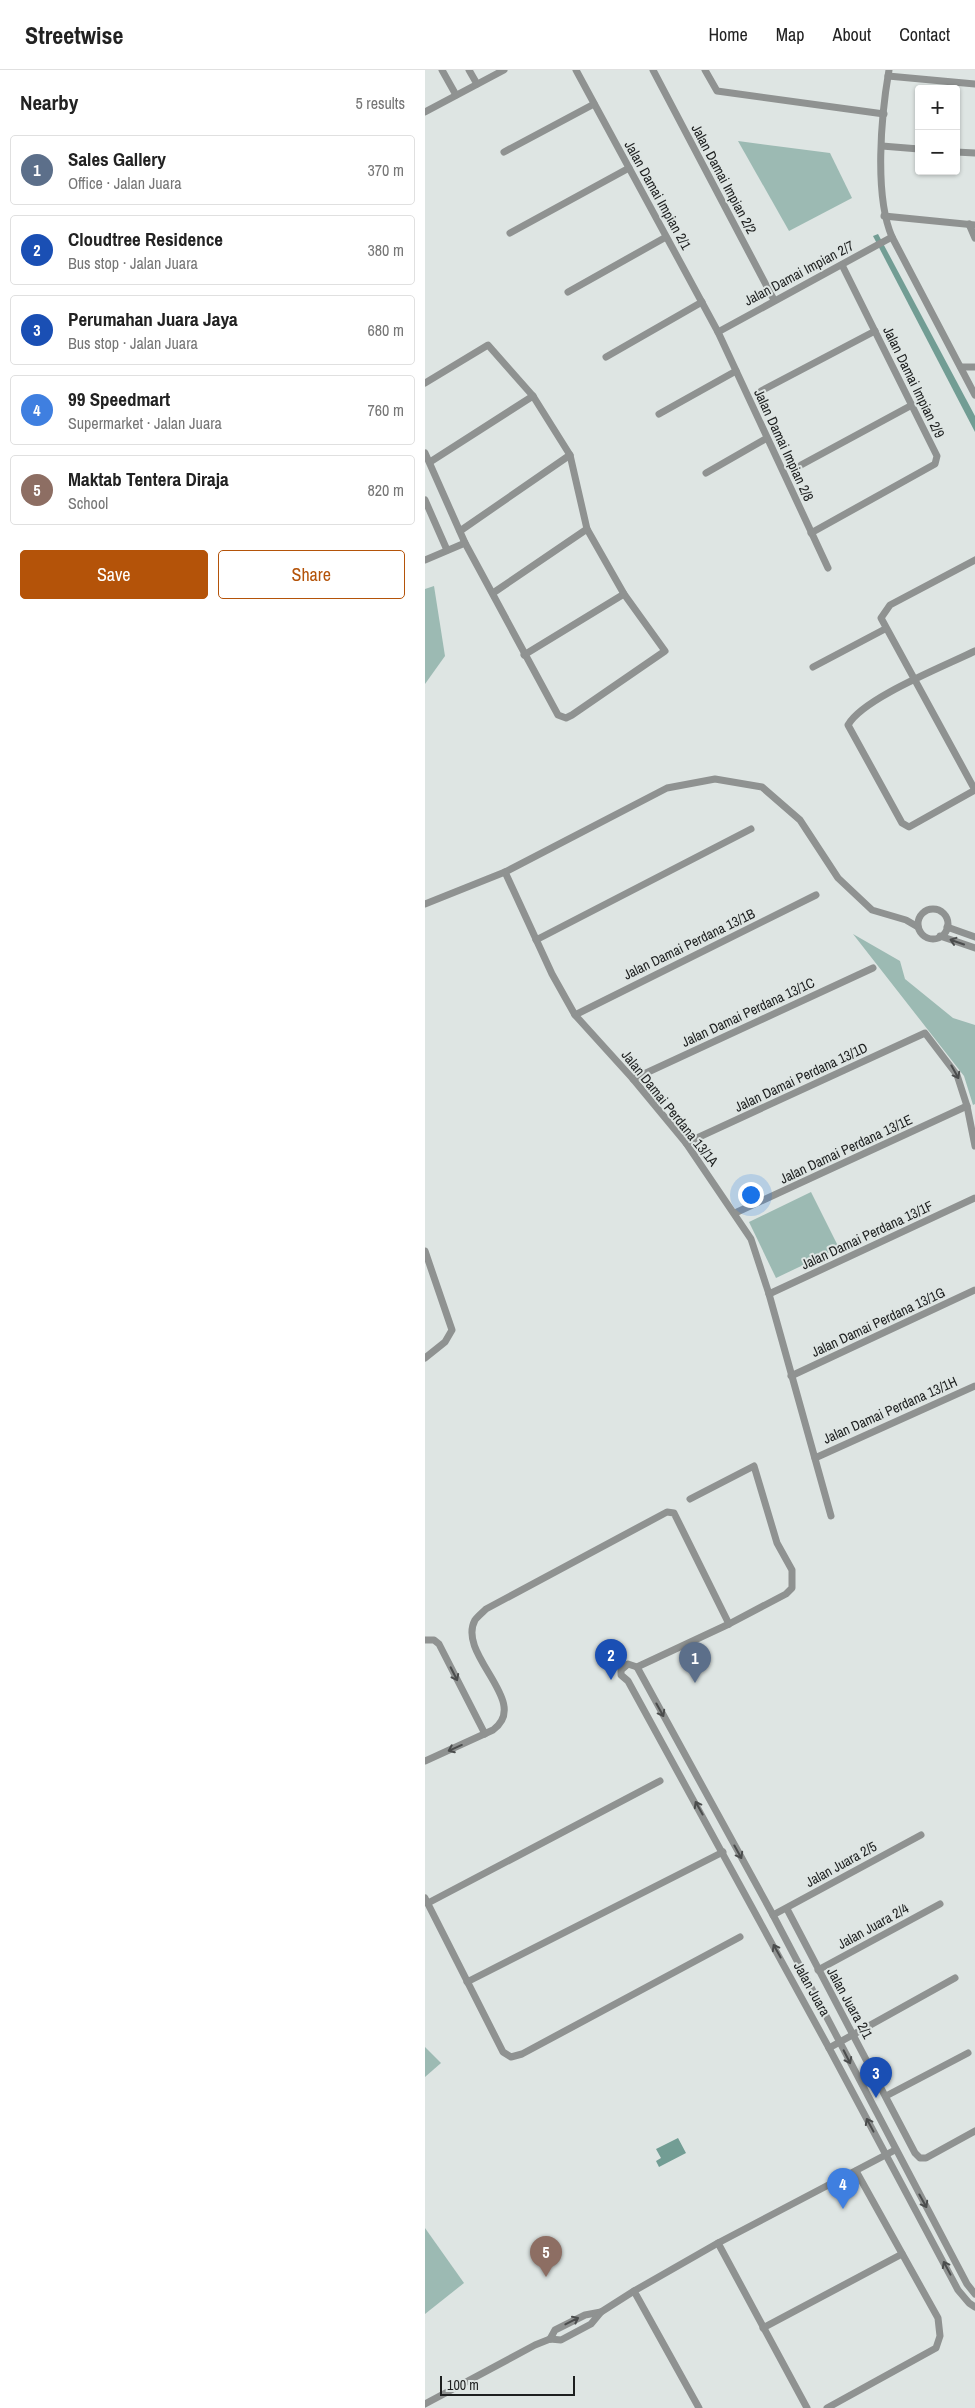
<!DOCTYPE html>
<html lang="en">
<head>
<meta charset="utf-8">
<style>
	:root { --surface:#fff; --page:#f2f2f2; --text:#222; --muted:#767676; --line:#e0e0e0; --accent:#b45309 }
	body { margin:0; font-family:"Archivo Narrow",sans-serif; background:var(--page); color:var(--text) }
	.controls { position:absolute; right:15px; top:15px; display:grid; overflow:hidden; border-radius:5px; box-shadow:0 1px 4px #0004 }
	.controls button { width:45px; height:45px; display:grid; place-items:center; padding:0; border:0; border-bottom:1px solid var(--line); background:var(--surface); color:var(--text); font:25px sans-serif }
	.scale { position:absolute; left:15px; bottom:12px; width:135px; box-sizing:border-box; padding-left:5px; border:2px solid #1d1f1f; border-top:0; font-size:14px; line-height:18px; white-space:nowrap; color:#1d1f1f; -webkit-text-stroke:4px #dee5e3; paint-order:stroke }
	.you { position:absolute; left:325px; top:1124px; width:18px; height:18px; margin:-12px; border:4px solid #fff; border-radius:50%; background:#1a73e8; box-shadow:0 0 0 8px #1a73e833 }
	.badge { display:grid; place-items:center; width:32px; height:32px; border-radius:50%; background:var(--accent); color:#fff; font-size:16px; font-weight:700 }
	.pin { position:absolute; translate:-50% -41px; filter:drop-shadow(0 1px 2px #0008) }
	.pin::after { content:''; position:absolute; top:26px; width:18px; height:15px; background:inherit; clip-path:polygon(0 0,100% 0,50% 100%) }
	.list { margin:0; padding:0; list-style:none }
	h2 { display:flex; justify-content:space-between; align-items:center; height:65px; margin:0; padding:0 20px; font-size:21px }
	h2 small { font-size:16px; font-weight:400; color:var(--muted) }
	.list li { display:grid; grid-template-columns:32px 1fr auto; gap:15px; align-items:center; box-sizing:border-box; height:70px; margin:0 10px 10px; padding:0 10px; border:1px solid var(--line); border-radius:5px }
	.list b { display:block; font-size:19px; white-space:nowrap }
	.list p { margin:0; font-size:16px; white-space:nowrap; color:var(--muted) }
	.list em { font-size:16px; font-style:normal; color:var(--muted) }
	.actions { display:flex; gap:10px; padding:15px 20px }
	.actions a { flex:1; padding:11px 0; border:1px solid var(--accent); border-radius:5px; text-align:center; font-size:18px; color:var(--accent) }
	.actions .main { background:var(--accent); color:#fff }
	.map { position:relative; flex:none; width:550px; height:2338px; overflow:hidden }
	header { display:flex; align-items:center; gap:30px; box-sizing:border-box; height:70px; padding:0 25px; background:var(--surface); border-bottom:1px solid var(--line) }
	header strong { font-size:24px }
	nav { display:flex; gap:28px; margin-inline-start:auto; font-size:18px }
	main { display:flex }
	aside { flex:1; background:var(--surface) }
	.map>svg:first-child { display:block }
</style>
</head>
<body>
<header>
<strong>Streetwise</strong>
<nav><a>Home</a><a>Map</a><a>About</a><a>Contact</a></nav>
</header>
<main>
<aside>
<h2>Nearby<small>5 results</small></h2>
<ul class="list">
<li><span class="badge" style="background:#5c6f8a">1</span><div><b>Sales Gallery</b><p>Office · Jalan Juara</p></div><em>370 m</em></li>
<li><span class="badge" style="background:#1a4fb4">2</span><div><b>Cloudtree Residence</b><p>Bus stop · Jalan Juara</p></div><em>380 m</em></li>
<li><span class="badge" style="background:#1a4fb4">3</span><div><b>Perumahan Juara Jaya</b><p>Bus stop · Jalan Juara</p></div><em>680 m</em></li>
<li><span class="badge" style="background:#3f7fe0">4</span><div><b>99 Speedmart</b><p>Supermarket · Jalan Juara</p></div><em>760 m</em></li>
<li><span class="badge" style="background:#8d6e63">5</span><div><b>Maktab Tentera Diraja</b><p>School</p></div><em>820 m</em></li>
</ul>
<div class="actions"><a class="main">Save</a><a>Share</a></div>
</aside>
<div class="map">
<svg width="550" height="2338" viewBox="0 0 550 2338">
	<rect width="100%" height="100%" fill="#dee5e3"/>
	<g fill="#9cbab3">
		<polygon points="313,71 405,83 427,128 364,161"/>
		<polygon points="9,516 20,586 0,614 0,519"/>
		<polygon points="428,864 475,891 480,909 528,948 550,955 550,1034 548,1035 539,1006"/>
		<polygon points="386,1122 414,1178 351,1208 324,1152"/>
		<polygon points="0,1977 16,1993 0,2007"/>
		<polygon points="0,2158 39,2213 0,2244"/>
	</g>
	<g fill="#729d94">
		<polygon points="453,164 550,346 550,362 448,166"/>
		<polygon points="253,2068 261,2083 234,2097 231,2091 236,2088 231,2079"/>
	</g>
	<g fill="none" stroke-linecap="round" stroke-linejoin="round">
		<g stroke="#8f9291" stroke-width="7">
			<polyline points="17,0 31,25"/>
			<polyline points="44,0 52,14"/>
			<polyline points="151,0 293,262 403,498"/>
			<polyline points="228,0 349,230"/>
			<polyline points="280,0 292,21 459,44"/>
			<path d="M464,0c-8,46 -15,125 3,167l83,158"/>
			<polyline points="463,6 550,14"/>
			<polyline points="0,42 79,0"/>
			<polyline points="457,76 494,79"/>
			<polyline points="79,82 169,34"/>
			<polyline points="531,82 550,83"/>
			<polyline points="459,146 550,155"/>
			<polyline points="544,154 550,168"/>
			<polyline points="85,163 204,98"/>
			<polyline points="143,222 241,167"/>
			<polyline points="293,262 467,167"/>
			<polyline points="181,287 277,232"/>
			<polyline points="536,297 550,297"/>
			<polyline points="0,313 63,275 108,326 145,385 162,459 199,524 240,581 147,645 141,648 133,645 40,473 0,383"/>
			<polyline points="336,321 450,261"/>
			<polyline points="234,344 311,301"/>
			<polyline points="5,392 108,326"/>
			<polyline points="376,395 487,335"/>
			<polyline points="281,403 342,368"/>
			<polyline points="0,430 22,480"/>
			<polyline points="35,461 145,385"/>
			<polyline points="386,463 510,394 512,386 417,195"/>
			<polyline points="0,490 40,473"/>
			<path d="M550,490l-85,45 -9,13 94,172 -66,37 -7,-4 -54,-98c15,-27 97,-59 127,-74"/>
			<polyline points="68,523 162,459"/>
			<polyline points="99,585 199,524"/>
			<polyline points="388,597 460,559"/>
			<polyline points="80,802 127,904 150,945 208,1009 261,1073 326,1169 344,1224 406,1446"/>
			<polyline points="0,834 80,802 242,718 290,709 337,717 375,750 413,808 447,840 481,850 493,857"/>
			<circle cx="508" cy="854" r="15"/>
			<polyline points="522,857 550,867"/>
			<polyline points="515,866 550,878"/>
			<polyline points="111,870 326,759"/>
			<polyline points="150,945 391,825"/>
			<polyline points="208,1009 448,898"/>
			<polyline points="261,1073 500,963 532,1005 542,1036 550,1076"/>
			<polyline points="310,1143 542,1036"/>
			<polyline points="0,1181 27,1260 20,1272 0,1288"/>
			<polyline points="344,1224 550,1128"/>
			<polyline points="366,1306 550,1220"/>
			<polyline points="390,1388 550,1316"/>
			<polyline points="265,1429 329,1396 352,1473 367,1500 367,1518 361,1524 304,1554 212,1597 203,1594 196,1600 196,1605 203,1611 404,1978 533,2220 544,2233 550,2237"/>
			<polyline points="0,1570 9,1570 14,1574 60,1664"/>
			<polyline points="212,1597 348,1845 542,2214 550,2224"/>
			<path d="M0,1691l68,-31c39,-28 -37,-75 -18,-110 3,-4 8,-8 11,-11l181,-97 7,1 55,111"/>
			<polyline points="0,1828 78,1982 86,1987 97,1984 315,1867"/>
			<polyline points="3,1833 235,1711"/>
			<polyline points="362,1839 490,2083 495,2088 501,2088 550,2061"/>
			<polyline points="348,1845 496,1765"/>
			<polyline points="393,1900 515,1834"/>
			<polyline points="42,1912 298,1782"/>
			<polyline points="404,1978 530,1908"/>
			<polyline points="461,2026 543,1983"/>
			<polyline points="293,2173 382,2338"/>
			<polyline points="338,2258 477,2184"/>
			<polyline points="125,2269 130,2260 160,2245 176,2242"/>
			<polyline points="0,2334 110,2275 125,2269 136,2270 166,2254 176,2242 209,2221"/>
			<polyline points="274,2338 209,2221 293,2173 470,2080"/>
			<polyline points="402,2338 511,2278 515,2266 513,2248 431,2101"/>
		</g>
	</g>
	<defs><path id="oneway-shaft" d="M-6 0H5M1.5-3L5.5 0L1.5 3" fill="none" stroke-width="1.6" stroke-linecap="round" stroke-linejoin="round" transform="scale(1.25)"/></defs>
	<g stroke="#4b4d4d">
		<use href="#oneway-shaft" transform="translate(532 872) rotate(-161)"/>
		<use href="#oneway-shaft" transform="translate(530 1002) rotate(61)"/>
		<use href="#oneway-shaft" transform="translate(29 1604) rotate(63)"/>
		<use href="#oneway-shaft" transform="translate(235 1640) rotate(61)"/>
		<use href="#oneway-shaft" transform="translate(30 1678) rotate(156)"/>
		<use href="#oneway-shaft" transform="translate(274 1738) rotate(-119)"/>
		<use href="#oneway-shaft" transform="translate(313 1782) rotate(61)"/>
		<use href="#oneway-shaft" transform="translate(352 1881) rotate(-119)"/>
		<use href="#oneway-shaft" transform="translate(422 1987) rotate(63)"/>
		<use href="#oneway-shaft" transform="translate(445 2055) rotate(-118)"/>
		<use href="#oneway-shaft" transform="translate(498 2131) rotate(61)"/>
		<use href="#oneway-shaft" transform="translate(522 2198) rotate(-118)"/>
		<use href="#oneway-shaft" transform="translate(147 2251) rotate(-27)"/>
	</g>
	<g text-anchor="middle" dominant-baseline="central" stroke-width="4" stroke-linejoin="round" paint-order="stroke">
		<g font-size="14" fill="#1d1f1f" stroke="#dee5e3">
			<text transform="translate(299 109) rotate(62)">Jalan Damai Impian 2/2</text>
			<text transform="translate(233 125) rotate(61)">Jalan Damai Impian 2/1</text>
			<text transform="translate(374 203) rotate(-28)">Jalan Damai Impian 2/7</text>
			<text transform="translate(489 312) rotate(64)">Jalan Damai Impian 2/9</text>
			<text transform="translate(359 375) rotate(65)">Jalan Damai Impian 2/8</text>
			<text transform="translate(264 874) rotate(-26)">Jalan Damai Perdana 13/1B</text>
			<text transform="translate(323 942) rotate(-25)">Jalan Damai Perdana 13/1C</text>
			<text transform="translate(376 1007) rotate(-25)">Jalan Damai Perdana 13/1D</text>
			<text transform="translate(245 1038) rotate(51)">Jalan Damai Perdana 13/1A</text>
			<text transform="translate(421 1079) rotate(-25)">Jalan Damai Perdana 13/1E</text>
			<text transform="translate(442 1165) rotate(-25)">Jalan Damai Perdana 13/1F</text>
			<text transform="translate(453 1252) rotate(-25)">Jalan Damai Perdana 13/1G</text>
			<text transform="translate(465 1340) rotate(-24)">Jalan Damai Perdana 13/1H</text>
			<text transform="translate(416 1794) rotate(-29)">Jalan Juara 2/5</text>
			<text transform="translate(448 1856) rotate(-29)">Jalan Juara 2/4</text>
			<text transform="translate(387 1919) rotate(61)">Jalan Juara</text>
			<text transform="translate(425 1933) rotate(61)">Jalan Juara 2/1</text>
		</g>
	</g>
</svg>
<div class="controls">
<button>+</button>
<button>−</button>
</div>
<div class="scale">100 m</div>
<div class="you"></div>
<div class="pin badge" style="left:270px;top:1613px;background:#5c6f8a">1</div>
<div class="pin badge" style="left:186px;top:1610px;background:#1a4fb4">2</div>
<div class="pin badge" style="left:451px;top:2028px;background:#1a4fb4">3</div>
<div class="pin badge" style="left:418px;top:2139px;background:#3f7fe0">4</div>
<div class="pin badge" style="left:121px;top:2207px;background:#8d6e63">5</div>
</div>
</main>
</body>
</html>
